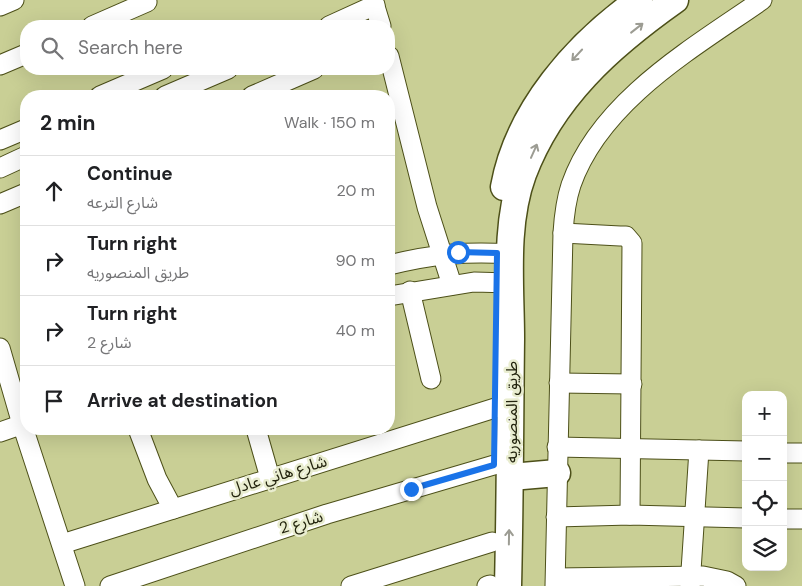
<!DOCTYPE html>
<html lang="en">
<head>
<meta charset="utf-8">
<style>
	:root { --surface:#fff; --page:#f2f2f2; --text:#202124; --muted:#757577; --line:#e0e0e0 }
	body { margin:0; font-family:"DM Sans","Noto Sans Arabic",sans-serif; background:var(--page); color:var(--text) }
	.controls { position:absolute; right:15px; bottom:15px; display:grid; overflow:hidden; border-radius:10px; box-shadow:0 5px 20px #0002 }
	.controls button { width:45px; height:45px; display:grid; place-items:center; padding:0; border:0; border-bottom:1px solid var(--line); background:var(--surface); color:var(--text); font:25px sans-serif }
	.stop { position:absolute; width:15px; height:15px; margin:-11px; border:4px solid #1a73e8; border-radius:50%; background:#fff }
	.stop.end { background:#1a73e8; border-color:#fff; box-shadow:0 1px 5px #0008 }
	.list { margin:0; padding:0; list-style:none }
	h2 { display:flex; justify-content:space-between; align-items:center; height:65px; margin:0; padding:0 20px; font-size:21px }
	h2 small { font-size:16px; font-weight:400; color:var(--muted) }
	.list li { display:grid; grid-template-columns:32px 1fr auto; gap:15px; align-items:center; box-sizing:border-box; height:70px; padding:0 20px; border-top:1px solid var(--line) }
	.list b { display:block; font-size:19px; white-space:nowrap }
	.list p { margin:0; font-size:16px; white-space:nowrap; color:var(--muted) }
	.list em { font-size:16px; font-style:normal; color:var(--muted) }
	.icon { flex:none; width:28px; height:28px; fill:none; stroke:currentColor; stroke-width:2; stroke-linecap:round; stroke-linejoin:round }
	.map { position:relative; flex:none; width:802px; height:586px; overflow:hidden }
	.search { position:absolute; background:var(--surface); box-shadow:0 5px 20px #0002; left:20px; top:20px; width:375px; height:55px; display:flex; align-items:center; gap:12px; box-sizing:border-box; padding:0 18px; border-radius:20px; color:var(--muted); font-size:19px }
	.panel { position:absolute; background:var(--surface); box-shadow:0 5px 20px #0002; left:20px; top:90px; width:375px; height:345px; border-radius:20px }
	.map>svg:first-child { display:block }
</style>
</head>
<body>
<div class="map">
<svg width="802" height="586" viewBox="0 0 802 586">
	<rect width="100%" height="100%" fill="#c9cf95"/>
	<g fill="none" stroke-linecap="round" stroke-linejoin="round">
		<defs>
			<g id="street">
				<polyline points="373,0 381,26"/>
				<polyline points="0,6 14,0"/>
				<polyline points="92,26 147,2"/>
				<polyline points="329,26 375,5"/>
				<polyline points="389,56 427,207 452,285"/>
				<polyline points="0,65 26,54"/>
				<polyline points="100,96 163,69"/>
				<polyline points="165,96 228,69"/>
				<polyline points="252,96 314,69"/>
				<polyline points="0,140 26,129"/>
				<polyline points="0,168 26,156"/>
				<polyline points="0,204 26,193"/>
				<polyline points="563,233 620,236 626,236 632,243 630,515"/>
				<path d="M389,265c45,-11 77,-14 123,-11"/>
				<polyline points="410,291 431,379"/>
				<polyline points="389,296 474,282 511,283"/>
				<polyline points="0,348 22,424 75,586"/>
				<polyline points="559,383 632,384"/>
				<polyline points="138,429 157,479 173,509"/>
				<polyline points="256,429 270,478"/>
				<polyline points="0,432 26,423"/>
				<polyline points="557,447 746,451"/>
				<polyline points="783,453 802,453"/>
				<polyline points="556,517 630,515 746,518"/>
				<polyline points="783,519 802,519"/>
				<polyline points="62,544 495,408"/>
				<polyline points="556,578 703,576 727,581 736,586"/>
				<polyline points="110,586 327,514 494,465"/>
				<polyline points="351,586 492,542"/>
				<polyline points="487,586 490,585"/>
				<path d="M555,586l8,-353c1,-16 3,-33 8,-48 29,-84 122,-137 191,-185"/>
				<polyline points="690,586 699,450"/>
			</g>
			<g id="secondary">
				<path d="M504,187c14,-77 73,-143 135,-187"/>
				<polyline points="511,477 557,473"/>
				<path d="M508,586c2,-82 2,-164 3,-247 0,-53 -7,-114 12,-165 29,-77 87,-128 152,-174"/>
			</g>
		</defs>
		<use href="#street" stroke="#4d5019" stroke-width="21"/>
		<use href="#secondary" stroke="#4d5019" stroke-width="29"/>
		<use href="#street" stroke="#fff" stroke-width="19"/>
		<use href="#secondary" stroke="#fff" stroke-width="26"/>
	</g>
	<defs><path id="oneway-shaft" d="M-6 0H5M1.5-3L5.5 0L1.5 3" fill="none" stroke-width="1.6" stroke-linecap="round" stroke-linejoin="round" transform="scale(1.25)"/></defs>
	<g stroke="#9c9c93">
		<use href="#oneway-shaft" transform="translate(637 28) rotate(-38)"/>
		<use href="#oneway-shaft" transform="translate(577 55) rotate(133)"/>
		<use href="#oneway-shaft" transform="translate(534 151) rotate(-66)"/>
		<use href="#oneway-shaft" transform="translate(509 537) rotate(-89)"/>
	</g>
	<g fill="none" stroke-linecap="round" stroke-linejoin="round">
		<polyline stroke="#1a73e8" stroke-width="6" points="411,489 494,465 497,253 458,252"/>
	</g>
	<g text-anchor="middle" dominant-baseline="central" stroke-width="5" stroke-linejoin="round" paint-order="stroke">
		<g font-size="16" fill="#23240e" stroke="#e9edd0">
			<text transform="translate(511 412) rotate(-90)">طريق المنصوريه</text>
			<text transform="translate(278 475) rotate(-17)">شارع هاني عادل</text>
			<text transform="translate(301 522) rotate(-17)">شارع 2</text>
		</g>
	</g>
</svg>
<div class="controls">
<button>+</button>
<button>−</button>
<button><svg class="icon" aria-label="locate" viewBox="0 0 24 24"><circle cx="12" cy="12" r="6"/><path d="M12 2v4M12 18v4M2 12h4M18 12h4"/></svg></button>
<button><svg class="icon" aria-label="layers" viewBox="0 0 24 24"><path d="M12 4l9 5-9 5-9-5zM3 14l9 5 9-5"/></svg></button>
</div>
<div class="stop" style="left:458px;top:252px"></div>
<div class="stop end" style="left:411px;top:489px"></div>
<div class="search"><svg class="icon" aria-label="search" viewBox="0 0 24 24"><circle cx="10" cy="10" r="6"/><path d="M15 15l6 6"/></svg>Search here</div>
<section class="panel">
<h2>2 min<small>Walk · 150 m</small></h2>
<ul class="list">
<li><svg class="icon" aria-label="ahead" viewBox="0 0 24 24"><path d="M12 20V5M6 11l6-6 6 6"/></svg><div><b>Continue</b><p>شارع الترعه</p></div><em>20 m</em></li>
<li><svg class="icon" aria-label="right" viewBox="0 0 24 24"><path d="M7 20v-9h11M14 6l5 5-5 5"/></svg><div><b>Turn right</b><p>طريق المنصوريه</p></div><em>90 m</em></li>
<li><svg class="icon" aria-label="right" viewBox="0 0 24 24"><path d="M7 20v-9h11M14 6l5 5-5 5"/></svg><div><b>Turn right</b><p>شارع 2</p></div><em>40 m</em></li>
<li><svg class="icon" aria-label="arrive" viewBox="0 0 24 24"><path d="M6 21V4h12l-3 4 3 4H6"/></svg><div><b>Arrive at destination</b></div></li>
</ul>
</section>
</div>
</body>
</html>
